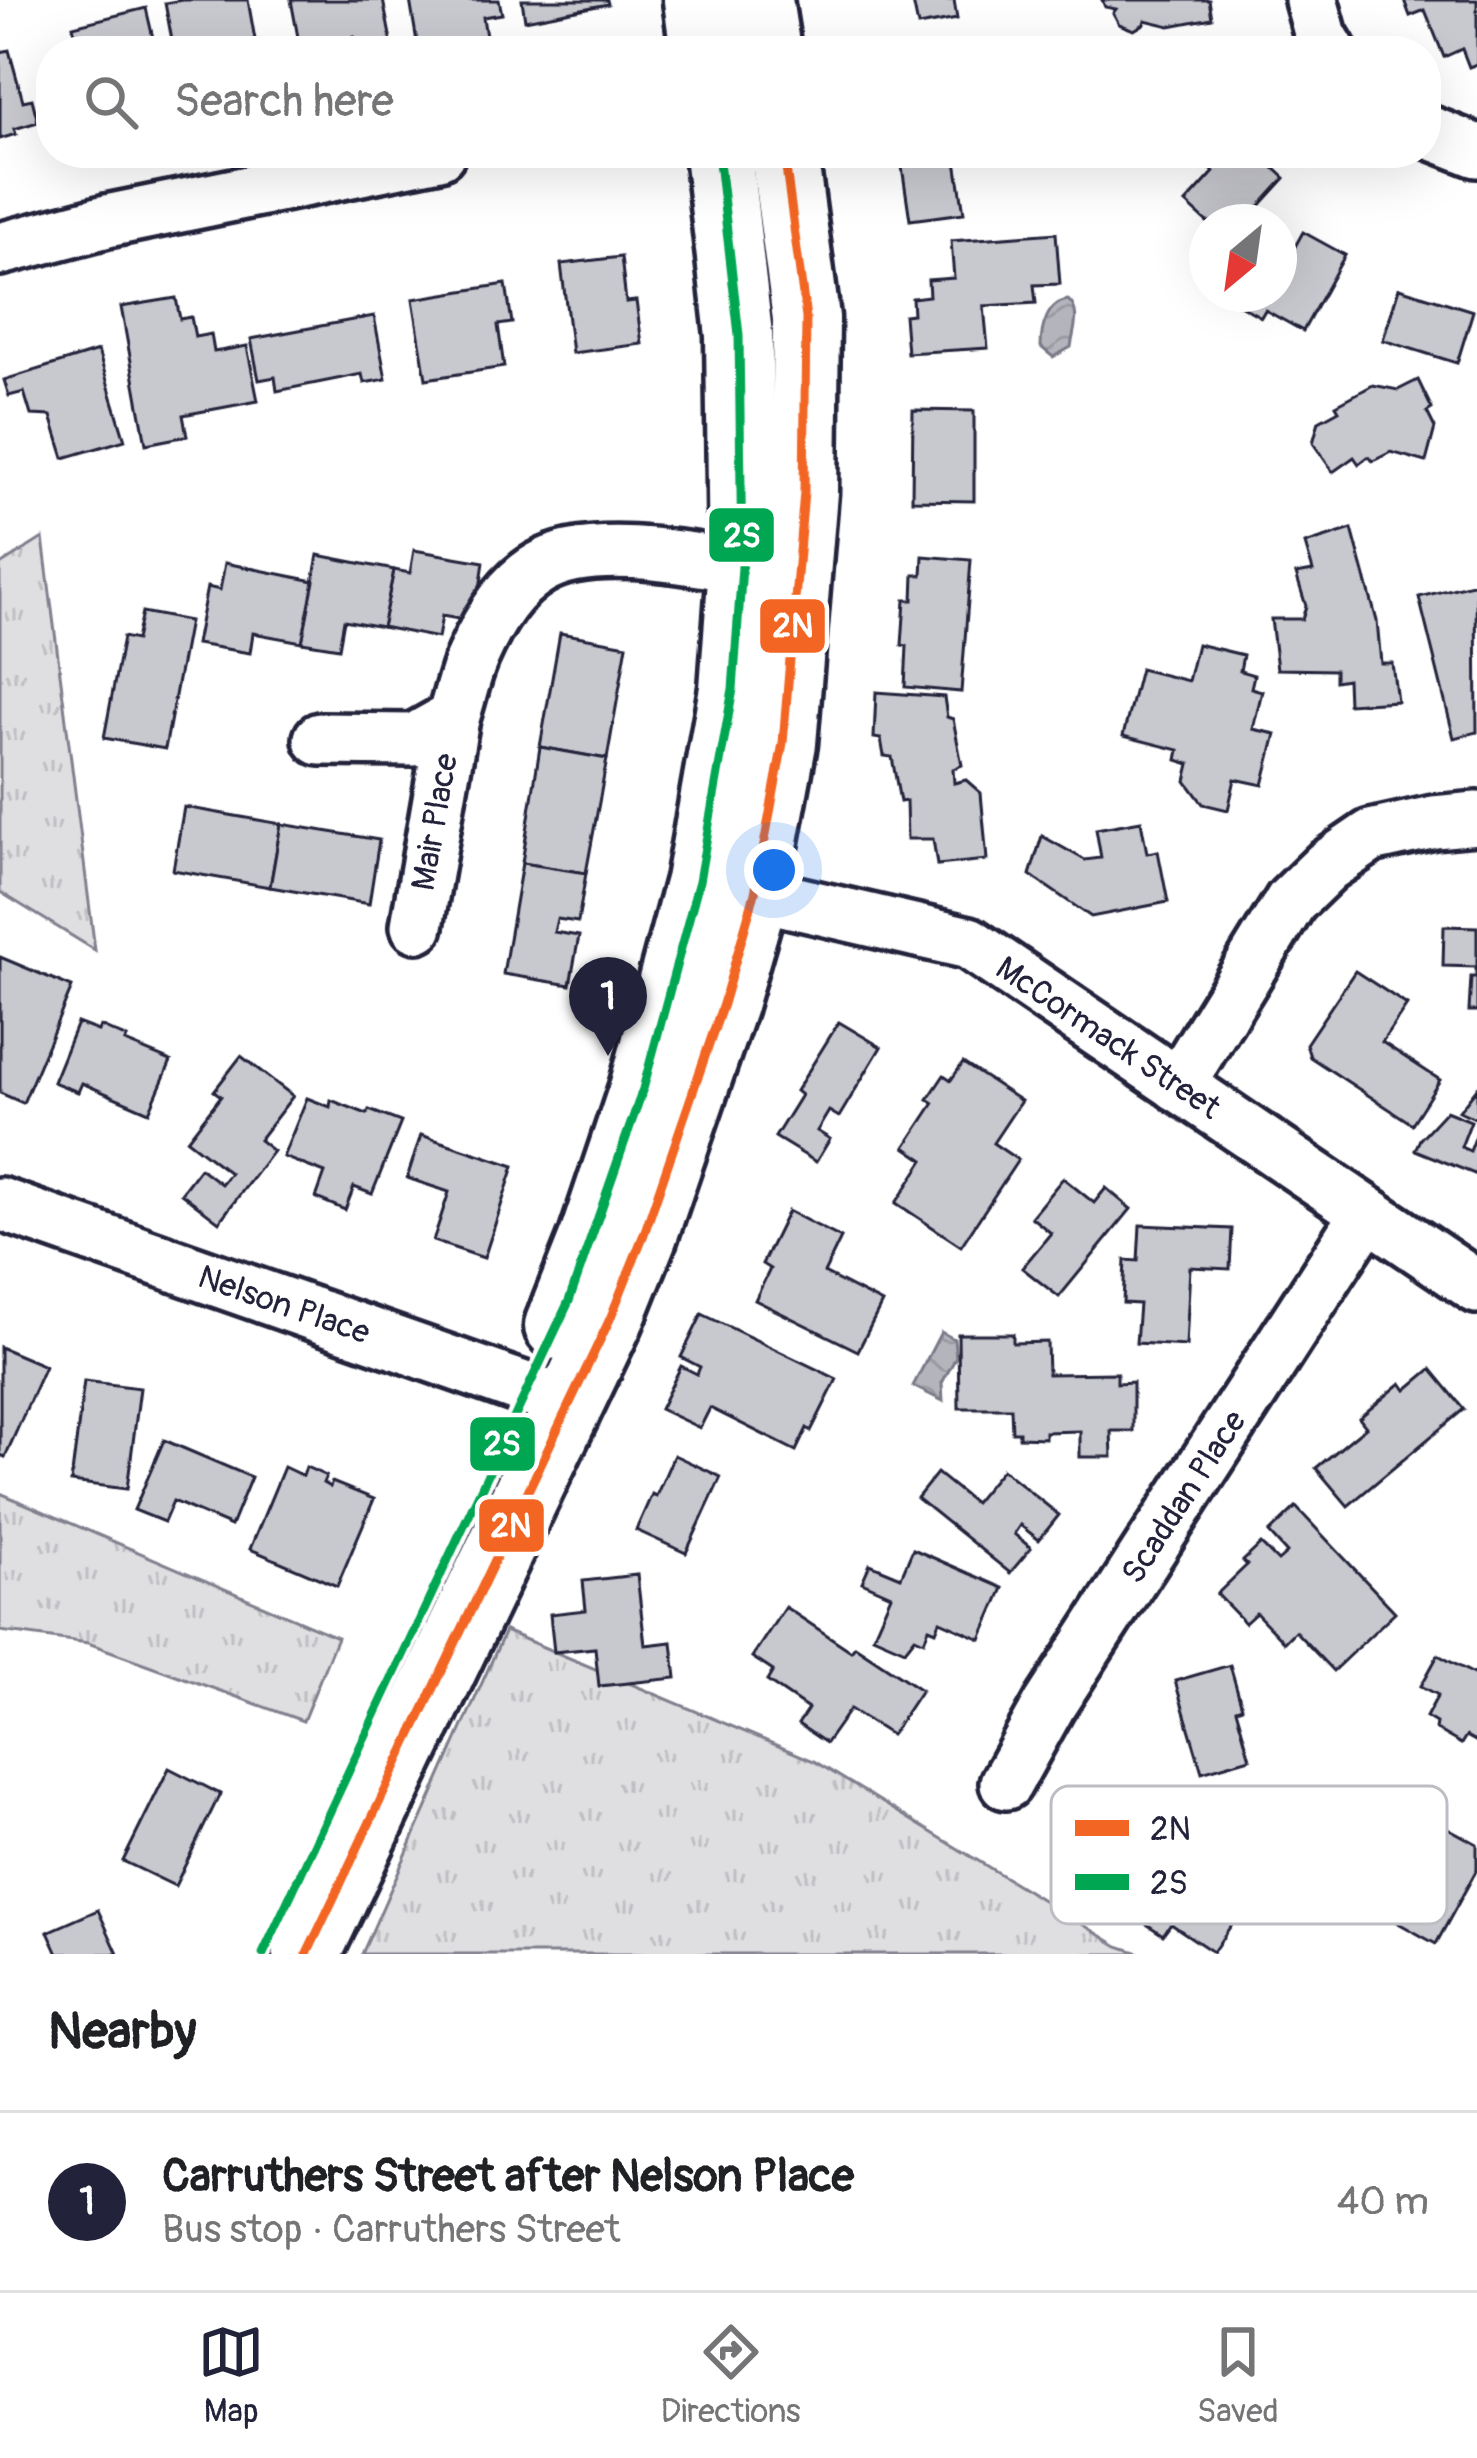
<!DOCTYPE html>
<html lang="en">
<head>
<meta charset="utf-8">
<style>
	:root { --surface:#fff; --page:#f2f2f2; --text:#202124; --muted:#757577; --line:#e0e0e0; --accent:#22223b }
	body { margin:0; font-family:Pangolin,sans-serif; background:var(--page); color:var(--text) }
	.compass { position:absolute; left:1189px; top:204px; width:108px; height:108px; border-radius:50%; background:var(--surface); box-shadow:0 12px 48px #0002; rotate:209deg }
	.you { position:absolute; left:774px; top:870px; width:42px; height:42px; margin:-30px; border:9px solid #fff; border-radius:50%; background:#1a73e8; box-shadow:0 0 0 18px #1a73e833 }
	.badge { display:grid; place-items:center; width:78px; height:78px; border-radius:50%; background:var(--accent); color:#fff; font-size:39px; font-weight:700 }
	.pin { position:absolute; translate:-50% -99px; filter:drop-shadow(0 3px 6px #0008) }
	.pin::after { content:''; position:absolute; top:63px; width:42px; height:36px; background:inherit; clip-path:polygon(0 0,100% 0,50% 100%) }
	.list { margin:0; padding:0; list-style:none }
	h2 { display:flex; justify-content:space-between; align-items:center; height:156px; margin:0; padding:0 48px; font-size:51px }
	h2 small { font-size:39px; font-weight:400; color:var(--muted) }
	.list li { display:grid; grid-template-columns:78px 1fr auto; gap:36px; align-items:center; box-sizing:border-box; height:180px; padding:0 48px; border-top:3px solid var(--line) }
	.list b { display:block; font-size:45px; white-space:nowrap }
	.list p { margin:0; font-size:39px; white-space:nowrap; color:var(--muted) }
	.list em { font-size:39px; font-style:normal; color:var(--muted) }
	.icon { flex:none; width:66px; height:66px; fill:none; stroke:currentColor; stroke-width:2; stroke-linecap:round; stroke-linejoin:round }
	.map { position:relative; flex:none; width:1477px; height:1954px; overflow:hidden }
	.search { position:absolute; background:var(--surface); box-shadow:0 12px 48px #0002; left:36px; right:36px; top:36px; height:132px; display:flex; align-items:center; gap:30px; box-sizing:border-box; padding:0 42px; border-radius:48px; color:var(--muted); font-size:45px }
	.sheet { height:336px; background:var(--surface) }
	nav { display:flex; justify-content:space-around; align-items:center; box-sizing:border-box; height:168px; border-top:3px solid var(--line); background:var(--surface); font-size:33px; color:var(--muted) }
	nav a { display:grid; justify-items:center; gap:6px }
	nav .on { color:var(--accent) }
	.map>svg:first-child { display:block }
</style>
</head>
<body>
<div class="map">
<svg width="1477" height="1954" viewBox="0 0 1477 1954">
	<defs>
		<pattern id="park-tufts" width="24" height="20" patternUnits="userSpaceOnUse" patternTransform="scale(3)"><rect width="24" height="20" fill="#dfdfe2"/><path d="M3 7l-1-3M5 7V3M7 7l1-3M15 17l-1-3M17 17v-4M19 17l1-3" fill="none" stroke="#bfbfc3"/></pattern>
		<pattern id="water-waves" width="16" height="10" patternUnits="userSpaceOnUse" patternTransform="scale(3)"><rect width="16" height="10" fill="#b4b4bc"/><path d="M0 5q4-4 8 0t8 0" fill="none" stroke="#9a9aa2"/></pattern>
	</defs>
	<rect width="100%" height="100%" fill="#fff"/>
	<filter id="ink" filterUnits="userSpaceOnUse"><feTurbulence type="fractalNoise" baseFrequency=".00833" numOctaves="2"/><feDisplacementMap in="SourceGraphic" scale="24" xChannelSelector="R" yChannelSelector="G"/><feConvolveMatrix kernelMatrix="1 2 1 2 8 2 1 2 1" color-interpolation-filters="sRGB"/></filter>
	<g filter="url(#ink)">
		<g fill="url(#park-tufts)" stroke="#80808e" stroke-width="3">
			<polygon points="43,538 95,950 0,892 0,565"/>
			<polygon points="0,1493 337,1637 303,1721 88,1643 0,1631"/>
			<polygon points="505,1631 814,1761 1118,1946 1142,1954 362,1954"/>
		</g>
		<g fill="url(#water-waves)" stroke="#7a7a88" stroke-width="3">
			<path d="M1068,300c14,11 5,32 3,47l-18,10 -12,-10c0,-19 6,-44 27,-47z"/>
			<polygon points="941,1332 954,1339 956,1357 942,1383 943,1401 913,1386"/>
		</g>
		<g fill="#c8c8cf" stroke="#22223b" stroke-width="3">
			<polygon points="182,0 248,0 257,51 174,51 165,3"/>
			<polygon points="291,0 383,0 393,51 357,51 354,37 300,48"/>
			<polygon points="410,0 499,0 502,14 483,17 486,37 418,48"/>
			<polygon points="522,0 607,0 608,4 525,20"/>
			<polygon points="908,0 954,0 957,19 918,26 913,2 908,3"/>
			<polygon points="1102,0 1209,0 1212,18 1170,26 1145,20 1144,24 1134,30 1119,24 1113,13 1116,9 1105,7"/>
			<polygon points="1404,0 1477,0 1477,64 1469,67 1462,49 1444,57 1425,10 1410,16"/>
			<polygon points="146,8 156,51 79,51 73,26"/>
			<polygon points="0,48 1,52 9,50 23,101 32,99 38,122 14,129 16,134 0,139"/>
			<polygon points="900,153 1002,153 1002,155 956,161 964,213 910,220"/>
			<polygon points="1193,153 1258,153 1285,178 1245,222 1207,222 1186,203 1214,172"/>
			<polygon points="1303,232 1345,255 1303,331 1265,310 1261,317 1229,299 1232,294 1279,294 1279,265 1283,268"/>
			<polygon points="1056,233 1060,284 1034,285 1036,303 984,306 988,348 907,353 904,315 913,314 912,298 929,296 928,280 954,278 951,241"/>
			<polygon points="621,257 626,302 636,301 642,344 572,353 561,264"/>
			<polygon points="506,284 512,323 498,325 504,367 426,379 413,299"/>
			<polygon points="1399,288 1473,311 1457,363 1383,340"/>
			<polygon points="176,298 180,319 191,317 195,337 211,334 214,352 247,346 258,401 183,415 187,436 146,444 121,307"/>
			<polygon points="374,316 386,379 364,383 362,374 277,391 275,377 259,380 251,339"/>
			<polygon points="98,351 125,440 64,458 51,416 31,415 24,392 9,396 4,380"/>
			<polygon points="1418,380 1432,409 1427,412 1435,428 1426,462 1391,452 1373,461 1368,457 1359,464 1354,457 1333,472 1313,443 1319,421 1339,410 1336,405 1373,385 1398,390"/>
			<polygon points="913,410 974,411 974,501 912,500"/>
			<polygon points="1352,529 1377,621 1381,663 1392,663 1397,701 1348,704 1347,679 1335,681 1335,670 1277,669 1271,619 1302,619 1306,606 1296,574 1313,571 1305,544"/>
			<polygon points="414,550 484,562 475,622 442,616 438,638 382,627 394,570 410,573"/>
			<polygon points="318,555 394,570 382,627 344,620 339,648 302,642"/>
			<polygon points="923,556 971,560 961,692 905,687 907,646 902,645 905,600 913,600 914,575 922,575"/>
			<polygon points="225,563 314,581 302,642 253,633 250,653 196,644 207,587 220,590"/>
			<polygon points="1476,583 1477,732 1454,738 1419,597"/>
			<polygon points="142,612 189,621 165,749 104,738 123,637 136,640"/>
			<polygon points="560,633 627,645 607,759 540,747"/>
			<polygon points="1197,644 1243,655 1240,671 1254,675 1251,688 1262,691 1253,729 1276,734 1263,785 1235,779 1228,810 1203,804 1186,781 1190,764 1177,760 1179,750 1123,736 1140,669 1188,681"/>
			<polygon points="876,692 944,697 947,717 953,719 962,765 953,769 954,783 966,780 981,793 987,860 937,865 933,839 907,839 906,801 900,802 892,757 884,756 881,739 874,738"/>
			<polygon points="540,747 607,759 586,873 522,863"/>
			<polygon points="184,807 281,824 270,887 173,870"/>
			<polygon points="1141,821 1147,853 1158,851 1168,902 1091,917 1030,875 1042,836 1085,860 1101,858 1096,829"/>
			<polygon points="281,824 379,840 369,904 270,887"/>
			<polygon points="522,863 586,873 578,922 557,919 554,932 579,936 570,985 503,974"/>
			<polygon points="1444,926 1477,927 1477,1011 1469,1011 1471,977 1476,977 1476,967 1443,966"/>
			<polygon points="0,957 72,987 23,1103 0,1093"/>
			<polygon points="1355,971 1407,1005 1382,1042 1440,1080 1412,1124 1310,1057 1306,1044"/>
			<polygon points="839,1022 881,1047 839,1117 829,1111 817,1131 830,1139 816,1162 775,1137 801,1095 796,1091"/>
			<polygon points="77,1023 98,1031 100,1026 127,1038 125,1042 171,1061 149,1112 82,1083 78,1092 53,1082"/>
			<polygon points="241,1056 293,1096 259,1140 273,1151 219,1222 181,1193 200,1168 221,1184 230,1173 187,1140 221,1096 214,1091"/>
			<polygon points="963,1063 1021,1101 993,1143 1018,1160 961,1246 896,1203 924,1160 905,1147 934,1103 928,1099 944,1075 951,1080"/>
			<polygon points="1477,1088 1477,1119 1459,1111"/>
			<polygon points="307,1098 330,1107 331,1100 367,1114 369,1110 401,1122 372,1194 354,1187 345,1210 316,1198 325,1173 283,1157"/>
			<polygon points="1446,1111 1471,1121 1461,1147 1470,1151 1477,1133 1477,1175 1415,1150 1420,1139"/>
			<polygon points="421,1135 514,1166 484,1258 433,1241 449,1192 407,1178"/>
			<polygon points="1063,1178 1094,1203 1106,1188 1131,1209 1059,1297 1022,1268 1051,1233 1031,1217"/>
			<polygon points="788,1211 841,1238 824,1273 882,1303 858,1351 755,1300 770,1269 762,1264"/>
			<polygon points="1140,1225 1232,1229 1230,1269 1190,1267 1186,1346 1136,1343 1139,1304 1123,1303 1125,1260 1138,1261"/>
			<polygon points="702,1314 837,1379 811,1431 807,1428 796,1451 710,1408 700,1428 660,1409 681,1366 697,1374 700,1367 681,1357"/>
			<polygon points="958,1334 1013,1334 1013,1343 1047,1342 1048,1374 1117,1373 1117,1383 1133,1382 1133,1431 1111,1431 1112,1457 1080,1457 1080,1431 1045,1432 1045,1438 1019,1437 1019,1432 1012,1432 1011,1408 959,1408"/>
			<polygon points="0,1347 45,1366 5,1457 0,1455"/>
			<polygon points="1431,1369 1464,1409 1348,1506 1316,1468 1366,1427 1359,1418 1401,1383 1406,1390"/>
			<polygon points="84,1381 140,1388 127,1489 71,1482"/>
			<polygon points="164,1440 251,1477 231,1526 173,1501 164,1522 134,1510"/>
			<polygon points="674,1455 721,1477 686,1553 636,1530 652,1494 656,1496"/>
			<polygon points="284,1467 303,1476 306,1467 326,1476 323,1483 330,1487 332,1482 374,1499 337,1586 250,1549"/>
			<polygon points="1002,1469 1059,1515 1039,1540 1020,1525 1014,1534 1031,1548 1010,1573 917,1498 937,1473 974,1503"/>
			<polygon points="1296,1507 1395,1612 1333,1671 1295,1631 1284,1642 1256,1613 1245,1623 1217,1594 1247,1565 1243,1561 1261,1544 1278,1561 1287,1553 1269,1533"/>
			<polygon points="913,1549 1003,1588 981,1639 940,1621 936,1631 929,1628 924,1641 915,1637 905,1650 873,1636 891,1595 862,1582 870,1564 901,1577"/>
			<polygon points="637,1575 645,1645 672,1642 676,1678 599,1686 595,1648 554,1652 550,1614 586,1610 583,1581"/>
			<polygon points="785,1607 851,1651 855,1646 921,1690 891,1735 850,1709 826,1743 798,1724 808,1709 767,1681 773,1671 752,1657"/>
			<polygon points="1438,1655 1477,1676 1477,1742 1466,1736 1461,1744 1435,1729 1436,1723 1426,1717 1438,1695 1421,1686"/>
			<polygon points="1230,1665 1242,1707 1236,1709 1250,1758 1202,1772 1175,1681"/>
			<polygon points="169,1768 220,1794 175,1886 123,1861"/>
			<polygon points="1132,1793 1262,1880 1213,1952 1171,1924 1163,1935 1127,1911 1137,1896 1123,1887 1111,1905 1074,1880"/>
			<polygon points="1446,1827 1477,1844 1477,1869 1436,1944 1337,1889 1363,1843 1420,1874"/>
			<polygon points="98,1910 118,1954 58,1954 48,1932"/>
		</g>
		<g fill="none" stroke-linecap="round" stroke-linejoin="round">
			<defs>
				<g id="street">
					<polyline points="1311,0 1321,36 1330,51"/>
					<polyline points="1426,131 1477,151"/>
					<polyline points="0,249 107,221 439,153"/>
					<path d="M320,739l94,1 39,-22c7,-21 11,-43 20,-63 14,-32 36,-69 67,-87 56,-34 176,-4 239,5"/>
					<polyline points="723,886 969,943 1477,1287"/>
					<polyline points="417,926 453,718"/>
					<polyline points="1178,1085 1291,901 1327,866 1371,836 1434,822 1477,818"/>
					<polyline points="0,1204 569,1404"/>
					<polyline points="1006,1783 1050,1704 1367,1213"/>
				</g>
				<g id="secondary">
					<polyline points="697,0 704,51"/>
					<polyline points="759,0 767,51"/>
					<polyline points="558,1326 593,1238 643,1089 699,881 733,689 742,567 739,335 718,153"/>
					<polyline points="307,1954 610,1319 644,1234 723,1004 755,893 783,743 804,492 806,318 784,153"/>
				</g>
			</defs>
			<use href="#street" stroke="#22223b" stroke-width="60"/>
			<use href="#secondary" stroke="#22223b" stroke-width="75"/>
			<use href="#street" stroke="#fff" stroke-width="51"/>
			<use href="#secondary" stroke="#fff" stroke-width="66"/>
			<defs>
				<polyline id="bus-1" points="307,1954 610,1319 644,1234 723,1004 755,893 783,743 804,492 806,318 784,153"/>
				<polyline id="bus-2" points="263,1954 569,1301 643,1089 699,881 733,689 742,567 739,335 718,153"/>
			</defs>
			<use href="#bus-1" stroke="#fff" stroke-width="18"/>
			<use href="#bus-2" stroke="#fff" stroke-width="18"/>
			<use href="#bus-1" stroke="#f26522" stroke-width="9"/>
			<use href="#bus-2" stroke="#00a651" stroke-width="9"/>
		</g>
	</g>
	<g text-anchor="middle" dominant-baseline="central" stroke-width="9" stroke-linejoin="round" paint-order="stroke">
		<g font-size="33" fill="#22223b" stroke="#fff">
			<text transform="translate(435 822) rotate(-80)">Mair Place</text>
			<text transform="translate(1108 1038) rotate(34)">McCormack Street</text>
			<text transform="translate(284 1305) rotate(19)">Nelson Place</text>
			<text transform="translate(1184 1497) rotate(-57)">Scaddan Place</text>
		</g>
	</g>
	<rect x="1051" y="1786" width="396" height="138" rx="18" fill="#fff" stroke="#bdbdc4" stroke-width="3"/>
	<rect x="1075" y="1820" width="54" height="16" fill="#f26522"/>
	<rect x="1075" y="1874" width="54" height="16" fill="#00a651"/>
	<g font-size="33" fill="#22223b">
		<text x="1150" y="1840">2N</text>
		<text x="1150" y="1894">2S</text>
	</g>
	<g stroke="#fff" stroke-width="4.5">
		<rect x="707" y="506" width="69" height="58" rx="12" fill="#00a651"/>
		<rect x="758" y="597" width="69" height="58" rx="12" fill="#f26522"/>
		<rect x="468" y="1415" width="69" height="58" rx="12" fill="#00a651"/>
		<rect x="477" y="1497" width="69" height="57" rx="12" fill="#f26522"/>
	</g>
	<g font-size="33" text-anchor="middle" font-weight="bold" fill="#fff">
		<text x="742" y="547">2S</text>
		<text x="793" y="637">2N</text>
		<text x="502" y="1455">2S</text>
		<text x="511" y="1537">2N</text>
	</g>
</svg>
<svg class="compass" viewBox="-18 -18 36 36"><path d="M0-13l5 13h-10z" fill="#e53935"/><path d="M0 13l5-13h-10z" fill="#757577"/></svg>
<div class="you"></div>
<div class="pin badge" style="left:608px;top:1056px">1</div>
<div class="search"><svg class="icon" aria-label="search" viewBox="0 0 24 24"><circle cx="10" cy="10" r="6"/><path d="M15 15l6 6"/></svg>Search here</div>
</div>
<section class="sheet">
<h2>Nearby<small></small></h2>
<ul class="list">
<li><span class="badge">1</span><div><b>Carruthers Street after Nelson Place</b><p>Bus stop · Carruthers Street</p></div><em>40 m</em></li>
</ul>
</section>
<nav>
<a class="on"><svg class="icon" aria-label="map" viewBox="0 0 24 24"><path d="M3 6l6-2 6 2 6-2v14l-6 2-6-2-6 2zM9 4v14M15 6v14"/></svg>Map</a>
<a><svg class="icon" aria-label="directions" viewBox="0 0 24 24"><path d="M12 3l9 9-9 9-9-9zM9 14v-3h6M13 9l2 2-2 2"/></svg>Directions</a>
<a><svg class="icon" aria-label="saved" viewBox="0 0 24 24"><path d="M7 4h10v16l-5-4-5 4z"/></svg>Saved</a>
</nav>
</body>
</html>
